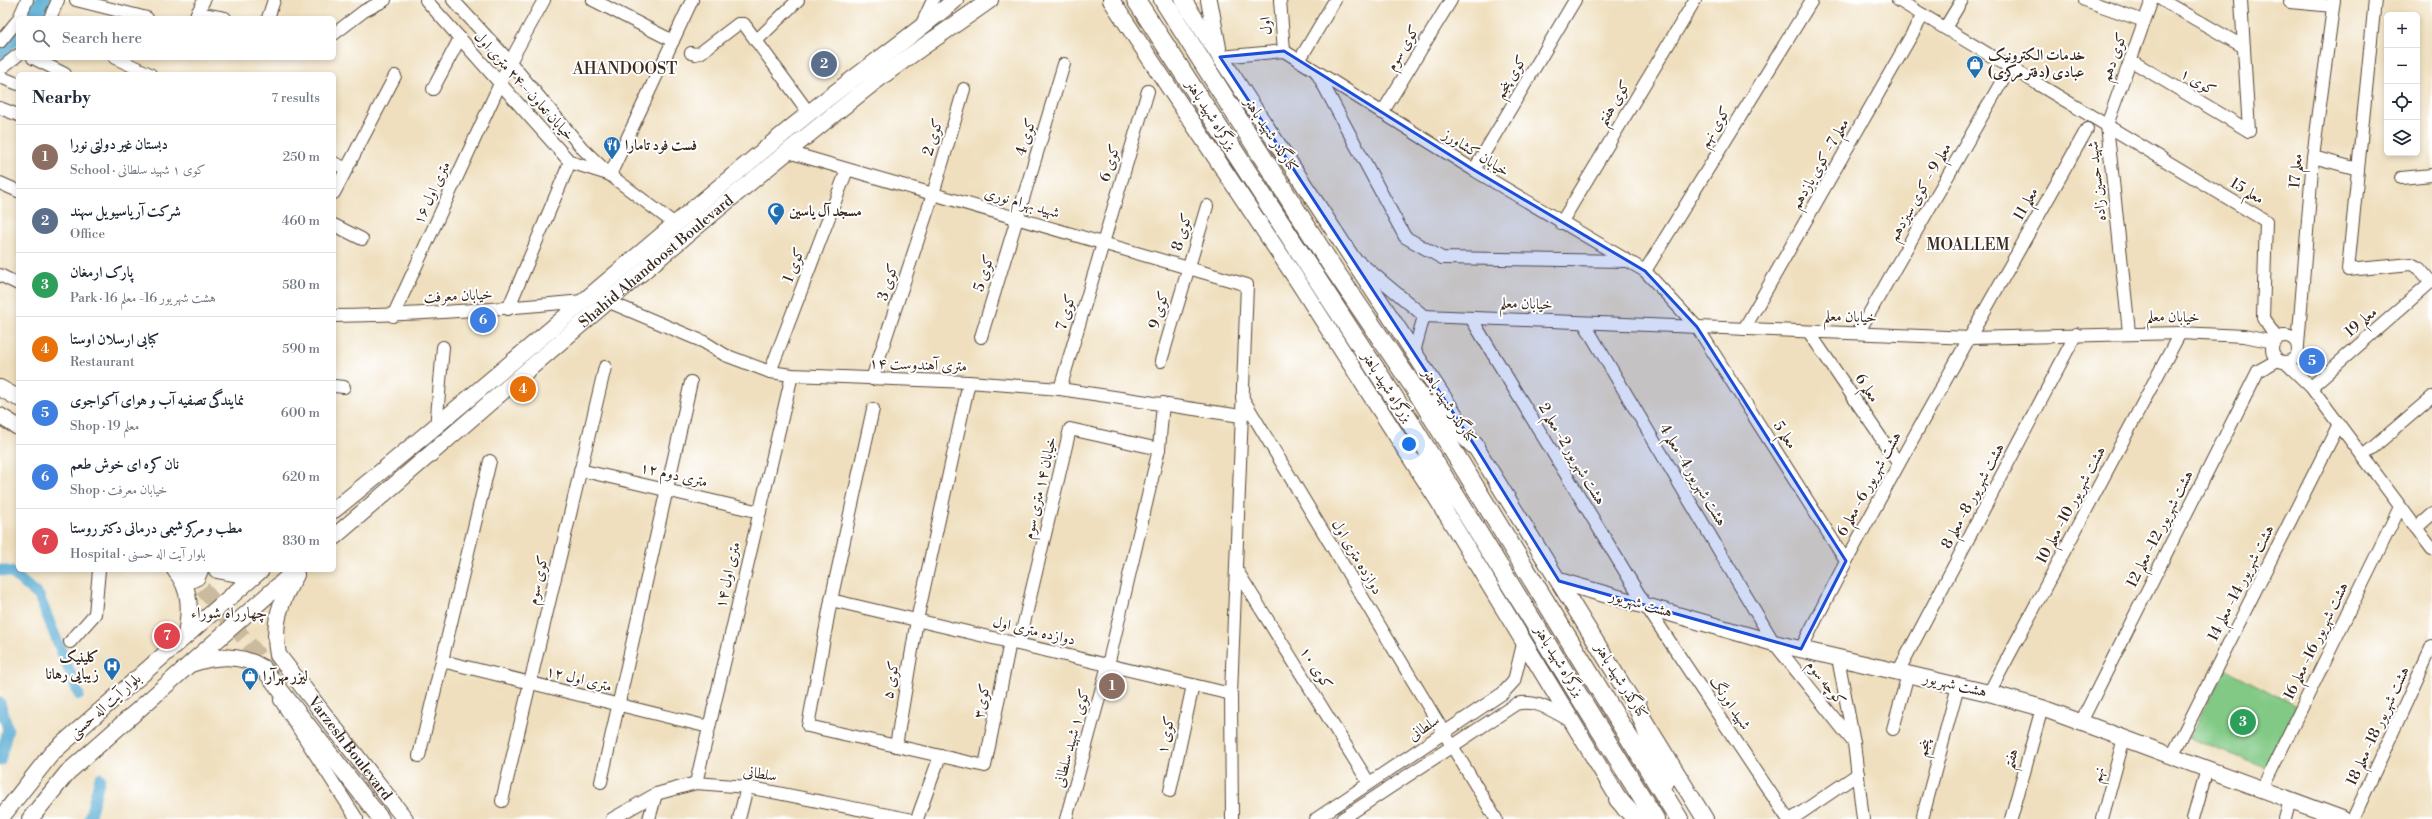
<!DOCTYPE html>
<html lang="en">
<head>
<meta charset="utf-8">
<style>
	:root { --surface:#fff; --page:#f6f6f7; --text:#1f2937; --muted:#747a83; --line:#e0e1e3; --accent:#ea580c }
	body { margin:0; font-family:"Libre Bodoni",Amiri,serif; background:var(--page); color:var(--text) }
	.controls { position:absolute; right:12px; top:12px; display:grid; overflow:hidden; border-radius:6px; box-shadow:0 2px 6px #0003 }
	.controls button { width:36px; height:36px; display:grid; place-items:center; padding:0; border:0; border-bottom:1px solid var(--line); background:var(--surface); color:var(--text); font:20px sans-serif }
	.you { position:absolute; left:1409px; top:444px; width:14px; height:14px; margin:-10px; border:3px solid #fff; border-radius:50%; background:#1a73e8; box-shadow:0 0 0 6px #1a73e833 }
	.badge { display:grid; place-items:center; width:26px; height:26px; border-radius:50%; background:var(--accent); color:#fff; font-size:13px; font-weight:700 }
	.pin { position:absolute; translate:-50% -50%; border:2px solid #fff; box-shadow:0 1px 4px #0006 }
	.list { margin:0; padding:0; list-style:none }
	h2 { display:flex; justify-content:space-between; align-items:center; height:52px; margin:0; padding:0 16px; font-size:17px }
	h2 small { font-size:13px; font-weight:400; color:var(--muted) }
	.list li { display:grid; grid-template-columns:26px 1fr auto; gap:12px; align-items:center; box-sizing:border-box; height:64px; padding:0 16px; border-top:1px solid var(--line) }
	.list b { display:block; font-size:15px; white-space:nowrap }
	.list p { margin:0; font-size:13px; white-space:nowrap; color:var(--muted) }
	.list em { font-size:13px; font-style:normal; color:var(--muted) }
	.icon { flex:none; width:22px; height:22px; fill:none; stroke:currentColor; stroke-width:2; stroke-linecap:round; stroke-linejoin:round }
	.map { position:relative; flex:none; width:2432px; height:819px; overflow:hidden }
	.search { position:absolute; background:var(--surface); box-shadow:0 2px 6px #0003; left:16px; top:16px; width:320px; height:44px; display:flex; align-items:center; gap:10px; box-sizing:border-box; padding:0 14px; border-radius:6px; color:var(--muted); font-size:15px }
	.panel { position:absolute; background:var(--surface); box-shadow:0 2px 6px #0003; left:16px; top:72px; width:320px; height:500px; border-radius:6px }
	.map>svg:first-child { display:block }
</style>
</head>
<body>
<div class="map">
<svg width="2432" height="819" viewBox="0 0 2432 819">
	<rect width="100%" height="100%" fill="#fff"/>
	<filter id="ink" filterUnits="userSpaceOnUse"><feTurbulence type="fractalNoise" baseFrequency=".025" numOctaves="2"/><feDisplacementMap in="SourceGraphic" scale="8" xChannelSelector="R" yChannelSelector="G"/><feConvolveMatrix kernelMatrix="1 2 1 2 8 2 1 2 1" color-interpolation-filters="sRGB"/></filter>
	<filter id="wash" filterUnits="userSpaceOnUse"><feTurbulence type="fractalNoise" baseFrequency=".012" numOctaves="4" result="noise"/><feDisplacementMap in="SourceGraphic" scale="16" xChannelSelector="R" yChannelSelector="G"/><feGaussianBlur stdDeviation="0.9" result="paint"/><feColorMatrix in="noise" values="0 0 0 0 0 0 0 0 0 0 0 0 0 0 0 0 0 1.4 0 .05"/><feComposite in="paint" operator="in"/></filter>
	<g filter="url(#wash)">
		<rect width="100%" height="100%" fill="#efdfbe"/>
		<polygon fill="#81c985" stroke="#5e7a52" points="2226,669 2298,707 2266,767 2188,738"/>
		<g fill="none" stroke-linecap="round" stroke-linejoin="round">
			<g stroke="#55aad1" stroke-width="11">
				<polyline points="0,570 11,572 39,596 79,695"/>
				<polyline points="0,703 8,729 0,761"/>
				<polyline points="89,819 100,778"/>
			</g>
			<g stroke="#55aad1" stroke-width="18">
				<polyline points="30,18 44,0"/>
				<polyline points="0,50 18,32"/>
			</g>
		</g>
	</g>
	<g filter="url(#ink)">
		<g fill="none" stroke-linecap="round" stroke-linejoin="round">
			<polyline stroke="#cbbb9e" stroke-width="16" stroke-dasharray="16 8" stroke-linecap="butt" points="187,570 275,675"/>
			<defs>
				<g id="minor">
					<polyline points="76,0 147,18"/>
					<polyline points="426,0 570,162 608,174"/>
					<polyline points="453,0 510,62 582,148 610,175 675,224"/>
					<polyline points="593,0 673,41"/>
					<polyline points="1280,0 1284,51"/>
					<polyline points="1898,0 2266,221 2263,318 2277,339"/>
					<polyline points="2085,0 2144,21"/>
					<polyline points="2162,0 2244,47"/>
					<polyline points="2241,0 2249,131"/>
					<polyline points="2375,0 2348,270 2411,264 2419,268 2431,282"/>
					<polyline points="2290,2 2333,6"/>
					<polyline points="197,13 225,18"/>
					<polyline points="19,18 27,0"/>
					<polyline points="50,18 58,0"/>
					<polyline points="195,18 204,0"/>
					<polyline points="268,18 274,0"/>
					<polyline points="921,26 933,0"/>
					<polyline points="1945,28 1962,0"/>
					<polyline points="334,34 364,11 385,0"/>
					<polyline points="756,41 798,0"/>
					<polyline points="0,42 18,20"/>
					<polyline points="691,53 695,54 700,53 738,24 744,24 809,113"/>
					<polyline points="1220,57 1284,51 1474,170 1645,271 1697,327 1846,561"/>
					<polyline points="33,58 65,74"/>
					<polyline points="115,58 150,74"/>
					<polyline points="2130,60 2249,131"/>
					<polyline points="1299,61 1335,0"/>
					<polyline points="0,69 18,55"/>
					<polyline points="1317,73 1405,237 1442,258 1627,261"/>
					<polyline points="0,77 18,84"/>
					<polyline points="433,89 460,38"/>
					<polyline points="0,108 18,115"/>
					<polyline points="1382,113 1451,0"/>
					<polyline points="788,152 1247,285 1231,694 1232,819"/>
					<polyline points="2313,157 2358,169"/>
					<polyline points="334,163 347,169"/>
					<polyline points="1474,170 1575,0"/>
					<polyline points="610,175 692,0"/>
					<polyline points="2401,178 2432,175"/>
					<polyline points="0,183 18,191"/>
					<polyline points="334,193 395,76"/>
					<polyline points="1561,223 1695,0"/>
					<polyline points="334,225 362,239"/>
					<polyline points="1357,260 1424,316"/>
					<polyline points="1645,271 1812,0"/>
					<polyline points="0,275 18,284"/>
					<polyline points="607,301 704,342 725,355 770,372 792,375 969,382 1060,389 1241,416"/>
					<polyline points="508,309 570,162"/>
					<path d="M334,316c83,-1 166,-7 249,-15"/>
					<polyline points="393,316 510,62 544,0"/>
					<polyline points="1424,316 1971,338 2180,333 2244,336 2274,342"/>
					<polyline points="1471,318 1646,606 1788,819"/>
					<polyline points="1584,323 1774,643 1854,743"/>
					<polyline points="1744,329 1923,15"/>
					<polyline points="1809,332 1898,463"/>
					<polyline points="2129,332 2107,125 2152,0"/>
					<polyline points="1858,333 2010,67"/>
					<circle cx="2285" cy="349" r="13"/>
					<polyline points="981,337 1064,64"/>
					<polyline points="2298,345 2313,157 2334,0"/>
					<polyline points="1414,352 1424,316"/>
					<polyline points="1161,361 1207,206"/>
					<polyline points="2285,362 2311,387 2432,549"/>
					<polyline points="770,372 847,170"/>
					<polyline points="872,379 933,194 964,89"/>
					<polyline points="334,386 344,387"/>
					<polyline points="2311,387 2432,281"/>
					<polyline points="1060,389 1148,91"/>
					<polyline points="1242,397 1496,819"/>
					<polyline points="873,409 831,600 808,726 985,766 1010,642"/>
					<polyline points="436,428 443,347"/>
					<polyline points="2363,456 2432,397"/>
					<polyline points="580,470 760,512"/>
					<polyline points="2416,528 2432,514"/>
					<polyline points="1236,569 1369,783"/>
					<polyline points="831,600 1231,694"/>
					<polyline points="70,642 95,614 99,570"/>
					<polyline points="1019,644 1070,429 1159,449"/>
					<path d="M1801,649c89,-177 190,-347 286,-520"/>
					<polyline points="1838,658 1854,743 1863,819"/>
					<polyline points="442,661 709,727"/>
					<polyline points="1898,672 2076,334"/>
					<polyline points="1989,693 2180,333"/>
					<polyline points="280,700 357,819"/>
					<polyline points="2081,722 2258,371 2278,360"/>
					<polyline points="1893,729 1908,674"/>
					<polyline points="896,746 917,620 969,382"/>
					<polyline points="419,756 490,461"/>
					<polyline points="2172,756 2339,424"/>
					<polyline points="601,782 691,382"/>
					<polyline points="696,783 792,375"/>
					<polyline points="2262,789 2400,507"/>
					<polyline points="1170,791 1193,685"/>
					<polyline points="502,801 605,367"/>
					<polyline points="612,819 656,794 696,783 747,787 908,819"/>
					<polyline points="649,819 656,794"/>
					<polyline points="739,819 747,787"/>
					<polyline points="917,819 940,756"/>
					<polyline points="1066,819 1108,665 1159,449 1163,403"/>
					<polyline points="1316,819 1503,693 1514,681 1523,644"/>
					<path d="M1342,819l174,-115c21,-5 36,7 55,17"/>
					<polyline points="1792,819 1858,774"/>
					<polyline points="1922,819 1958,686"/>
					<polyline points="2011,819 2042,708"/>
					<polyline points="2102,819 2124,738"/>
					<polyline points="2193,819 2207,769"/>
					<polyline points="2285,819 2290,800"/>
					<polyline points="2353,819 2432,646"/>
				</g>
				<g id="major">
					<polyline points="1111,0 1297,280 1444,510 1625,809"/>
					<polyline points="1183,0 1475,446 1705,819"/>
					<polyline points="1209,0 1218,48"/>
					<polyline points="0,388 18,398"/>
					<polyline points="0,416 18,427"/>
					<path d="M334,510c160,-129 314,-267 474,-396 48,-39 99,-74 147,-114"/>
					<path id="s1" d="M334,537c178,-153 354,-308 538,-453 38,-30 79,-56 118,-84"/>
					<path d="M175,570c17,20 15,41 11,65"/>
					<polyline points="217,570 238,574 253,570"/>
					<path id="s2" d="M296,575c-16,26 -24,49 -18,80l127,164"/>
					<polyline points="182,577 191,580 197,577 200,570"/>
					<polyline points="1559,581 1774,643 1989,693 2042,708 2342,819"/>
					<path d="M191,664c26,-9 49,-10 72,4l118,151"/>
					<polyline points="0,819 52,753 261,570"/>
					<polyline points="30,819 67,773 296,570"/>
				</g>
				<g id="highway">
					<polyline points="1136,0 1410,422 1655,819"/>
					<polyline points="1163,0 1331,265 1415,389 1679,819"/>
					<polyline points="1432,405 1475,446"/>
					<polyline points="1425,462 1444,510"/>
					<polyline points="1637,705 1665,781"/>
					<polyline points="1618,799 1636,819"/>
				</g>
			</defs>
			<use href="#minor" stroke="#564536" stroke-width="14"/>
			<use href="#major" stroke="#564536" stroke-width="18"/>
			<use href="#highway" stroke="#564536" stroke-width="20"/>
			<use href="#minor" stroke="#fff" stroke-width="12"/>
			<use href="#major" stroke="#fff" stroke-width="16"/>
			<use href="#highway" stroke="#fff" stroke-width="18"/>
		</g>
	</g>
	<path fill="#1d4ed8" fill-opacity="0.2" stroke="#1d4ed8" stroke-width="3" stroke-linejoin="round" d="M1284,51l190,119 171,101 52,56 149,234 -45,88 -242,-68 -84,-135 -255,-389z"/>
	<defs>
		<symbol id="shop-pin" viewBox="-11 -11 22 30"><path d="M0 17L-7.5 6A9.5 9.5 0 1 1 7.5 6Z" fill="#1f6fb2" stroke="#fff"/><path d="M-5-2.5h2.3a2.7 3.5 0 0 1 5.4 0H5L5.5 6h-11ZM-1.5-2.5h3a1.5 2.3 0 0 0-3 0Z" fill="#fff"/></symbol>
		<symbol id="restaurant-pin" viewBox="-11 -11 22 30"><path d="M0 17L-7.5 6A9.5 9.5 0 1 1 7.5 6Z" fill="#1f6fb2" stroke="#fff"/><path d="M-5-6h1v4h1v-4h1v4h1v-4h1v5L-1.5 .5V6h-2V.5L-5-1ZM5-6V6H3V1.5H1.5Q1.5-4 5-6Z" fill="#fff"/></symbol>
		<symbol id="mosque-pin" viewBox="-11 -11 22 30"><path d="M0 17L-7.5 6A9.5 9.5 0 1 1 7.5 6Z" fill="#1f6fb2" stroke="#fff"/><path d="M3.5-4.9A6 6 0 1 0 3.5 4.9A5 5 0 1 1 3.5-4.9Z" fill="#fff"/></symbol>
		<symbol id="hospital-pin" viewBox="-11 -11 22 30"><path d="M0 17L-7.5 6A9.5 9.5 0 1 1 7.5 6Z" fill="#1f6fb2" stroke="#fff"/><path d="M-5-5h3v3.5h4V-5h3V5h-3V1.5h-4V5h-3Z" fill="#fff"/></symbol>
	</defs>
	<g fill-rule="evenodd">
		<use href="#shop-pin" x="1965" y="54" width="20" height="27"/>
		<use href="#restaurant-pin" x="602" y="135" width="20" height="27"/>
		<use href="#mosque-pin" x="766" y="201" width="20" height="27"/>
		<use href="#hospital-pin" x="102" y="656" width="20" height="27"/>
		<use href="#shop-pin" x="240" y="666" width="20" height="27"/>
	</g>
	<g text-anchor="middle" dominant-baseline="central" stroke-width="4" stroke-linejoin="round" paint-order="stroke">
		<g font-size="15" fill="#3b2a1e" stroke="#fff">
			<text transform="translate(1266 26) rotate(-94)">اول</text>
			<text transform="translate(1403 48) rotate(-59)">کوی سوم</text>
			<text transform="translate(2114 57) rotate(-70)">کوی دهم</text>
			<text transform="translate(1511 77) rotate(-59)">کوی پنجم</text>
			<text transform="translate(2198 82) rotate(31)">کوی ۱</text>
			<text transform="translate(524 86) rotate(48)">خیابان تعاون - ۲۴ متری اول</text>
			<text transform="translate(1614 103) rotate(-59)">کوی هفتم</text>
			<text transform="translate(1211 115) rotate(57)">بزرگراه شهید باهنر</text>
			<text transform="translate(1715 127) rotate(-58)">کوی نهم</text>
			<text transform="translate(1271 135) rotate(57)">کنارگذر شهید باهنر</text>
			<text transform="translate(933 137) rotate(-73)">کوی 2</text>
			<text transform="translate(1026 137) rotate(-73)">کوی 4</text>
			<text transform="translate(1476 153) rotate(32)">خیابان کشاورز</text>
			<text transform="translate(1110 163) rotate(-73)">کوی 6</text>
			<text transform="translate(1820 164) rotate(-60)">معلم 7- کوی یازدهم</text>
			<text transform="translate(2296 171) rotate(-85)">معلم 17</text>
			<text transform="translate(2097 181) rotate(-96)">شهید حسین زاده</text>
			<text transform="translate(2247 191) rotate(31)">معلم 15</text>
			<text transform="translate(1920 192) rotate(-60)">معلم 9 - کوی سیزدهم</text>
			<text transform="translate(432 193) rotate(-65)">۱۶ متری اول</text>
			<text transform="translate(1022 203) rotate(16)">شهید بهرام نوری</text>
			<text transform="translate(2026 204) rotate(-61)">معلم 11</text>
			<text transform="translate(1182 232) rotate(-73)">کوی 8</text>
			<text stroke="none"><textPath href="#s1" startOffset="424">Shahid Ahandoost Boulevard</textPath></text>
			<text transform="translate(794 265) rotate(-69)">کوی 1</text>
			<text transform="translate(984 273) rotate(-73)">کوی 5</text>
			<text transform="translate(888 282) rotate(-72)">کوی 3</text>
			<text transform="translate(458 296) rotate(-3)">خیابان معرفت</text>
			<text transform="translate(1526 304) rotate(2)">خیابان معلم</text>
			<text transform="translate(1159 310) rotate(-74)">کوی 9</text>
			<text transform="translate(1066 312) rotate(-74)">کوی 7</text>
			<text transform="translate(1850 317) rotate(2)">خیابان معلم</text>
			<text transform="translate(2173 317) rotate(1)">خیابان معلم</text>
			<text transform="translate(2361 322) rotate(-41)">معلم 19</text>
			<text transform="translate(918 365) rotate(2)">۱۴ متری آهندوست</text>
			<text transform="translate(1387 387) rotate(57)">بزرگراه شهید باهنر</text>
			<text transform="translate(1867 388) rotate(56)">معلم 6</text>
			<text transform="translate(1449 406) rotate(57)">کنارگذر شهید باهنر</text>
			<text transform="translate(1785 435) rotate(57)">معلم 5</text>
			<text transform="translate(1572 454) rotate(59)">هشت شهریور 2- معلم 2</text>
			<text transform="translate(674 475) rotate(13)">۱۲ متری دوم</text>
			<text transform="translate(1693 475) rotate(59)">هشت شهریور 4- معلم 4</text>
			<text transform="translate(1869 484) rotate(-61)">هشت شهریور 6- معلم 6</text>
			<text transform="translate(1040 488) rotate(-77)">خیابان ۱۴ متری سوم</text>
			<text transform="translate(1973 496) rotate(-62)">هشت شهریور 8- معلم 8</text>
			<text transform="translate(2071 505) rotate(-62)">هشت شهریور 10- معلم 10</text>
			<text transform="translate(2160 529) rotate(-63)">هشت شهریور 12- معلم 12</text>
			<text transform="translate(1357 557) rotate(59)">دوازده متری اول</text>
			<text transform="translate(728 575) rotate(-77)">۱۴ متری اول</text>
			<text transform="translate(538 580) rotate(-77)">کوی سوم</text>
			<text transform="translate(2241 583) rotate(-63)">هشت شهریور 14- معلم 14</text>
			<text transform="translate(1641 604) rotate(16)">هشت شهریور</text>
			<text transform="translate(1034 631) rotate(13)">دوازده متری اول</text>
			<text transform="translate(2316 641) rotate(-64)">هشت شهریور 16- معلم 16</text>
			<text transform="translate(1559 661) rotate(58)">بزرگراه شهید باهنر</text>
			<text transform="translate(1316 668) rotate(58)">کوی ۱۰</text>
			<text transform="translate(579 679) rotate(14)">۱۲ متری اول</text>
			<text transform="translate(891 680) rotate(-80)">کوی ۵</text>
			<text transform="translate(1621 681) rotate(58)">کنارگذر شهید باهنر</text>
			<text transform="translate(1826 683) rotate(52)">کوچه سوم</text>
			<text transform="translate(1955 685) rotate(13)">هشت شهریور</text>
			<text transform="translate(982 701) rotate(-79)">کوی۳</text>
			<text transform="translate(1730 703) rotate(56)">شهید اورنگ</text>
			<text transform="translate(105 706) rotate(-41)">بلوار آیت اله حسنی</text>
			<text transform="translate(2378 726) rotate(-65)">هشت شهریور 18- معلم 18</text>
			<text transform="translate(1424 728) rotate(-34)">سلطانی</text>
			<text transform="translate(1166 735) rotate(-78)">کوی ۱</text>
			<text transform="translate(1072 738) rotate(-75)">کوی ۱ شهید سلطانی</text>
			<text stroke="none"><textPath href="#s2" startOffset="202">Varzesh Boulevard</textPath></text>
			<text transform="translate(1924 748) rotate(-75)">پنجم</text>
			<text transform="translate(2011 759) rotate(-75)">هفتم</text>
			<text transform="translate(760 774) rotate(9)">سلطانی</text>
			<text transform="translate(2098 775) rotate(-75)">نهم</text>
		</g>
		<g font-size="15" font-weight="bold" fill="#3b2a1e" stroke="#fff" text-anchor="start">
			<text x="1988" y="55">خدمات الکترونیک<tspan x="1988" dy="17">عبادی (دفتر مرکزی)</tspan></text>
			<text x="625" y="145">فست فود تامارا</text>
			<text x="789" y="211">مسجد آل یاسین</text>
			<text x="99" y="657" text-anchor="end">کلینیک<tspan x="99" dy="17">زیبایی رهانا</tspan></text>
			<text x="263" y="676">لیزر مهرآرا</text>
		</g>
		<g font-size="16" fill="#3b2a1e" stroke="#fff">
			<text x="625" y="69">AHANDOOST</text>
			<text x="1968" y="245">MOALLEM</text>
			<text x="229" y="613">چهارراه شوراء</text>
		</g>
	</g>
</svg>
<div class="controls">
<button>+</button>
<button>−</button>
<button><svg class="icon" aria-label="locate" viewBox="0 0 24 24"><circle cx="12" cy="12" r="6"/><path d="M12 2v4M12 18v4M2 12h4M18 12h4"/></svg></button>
<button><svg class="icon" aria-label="layers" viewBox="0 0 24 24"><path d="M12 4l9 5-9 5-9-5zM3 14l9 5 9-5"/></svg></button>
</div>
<div class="you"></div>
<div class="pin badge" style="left:1112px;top:686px;background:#8d6e63">1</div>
<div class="pin badge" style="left:824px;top:64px;background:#5c6f8a">2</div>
<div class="pin badge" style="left:2243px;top:722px;background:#2e9e5b">3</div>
<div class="pin badge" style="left:523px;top:389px;background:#e8710a">4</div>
<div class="pin badge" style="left:2312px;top:361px;background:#3f7fe0">5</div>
<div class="pin badge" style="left:483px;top:320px;background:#3f7fe0">6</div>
<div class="pin badge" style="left:167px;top:636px;background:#e0444e">7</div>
<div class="search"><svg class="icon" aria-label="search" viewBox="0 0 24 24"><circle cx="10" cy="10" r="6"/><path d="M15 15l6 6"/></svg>Search here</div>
<section class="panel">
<h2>Nearby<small>7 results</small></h2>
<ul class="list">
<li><span class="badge" style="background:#8d6e63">1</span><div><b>دبستان غیر دولتی نورا</b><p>School · کوی ۱ شهید سلطانی</p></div><em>250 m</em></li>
<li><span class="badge" style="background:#5c6f8a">2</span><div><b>شرکت آریاسیویل سهند</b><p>Office</p></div><em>460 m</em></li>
<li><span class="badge" style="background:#2e9e5b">3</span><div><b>پارک ارمغان</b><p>Park · هشت شهریور 16- معلم 16</p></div><em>580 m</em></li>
<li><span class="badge" style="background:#e8710a">4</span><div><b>کبابی ارسلان اوستا</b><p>Restaurant</p></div><em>590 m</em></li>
<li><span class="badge" style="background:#3f7fe0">5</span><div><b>نمایندگی تصفیه آب و هوای آکواجوی</b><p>Shop · معلم 19</p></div><em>600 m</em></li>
<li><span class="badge" style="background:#3f7fe0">6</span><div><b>نان کره ای خوش طعم</b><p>Shop · خیابان معرفت</p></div><em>620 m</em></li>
<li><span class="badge" style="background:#e0444e">7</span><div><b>مطب و مرکز شیمی درمانی دکتر روستا</b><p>Hospital · بلوار آیت اله حسنی</p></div><em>830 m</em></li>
</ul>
</section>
</div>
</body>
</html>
